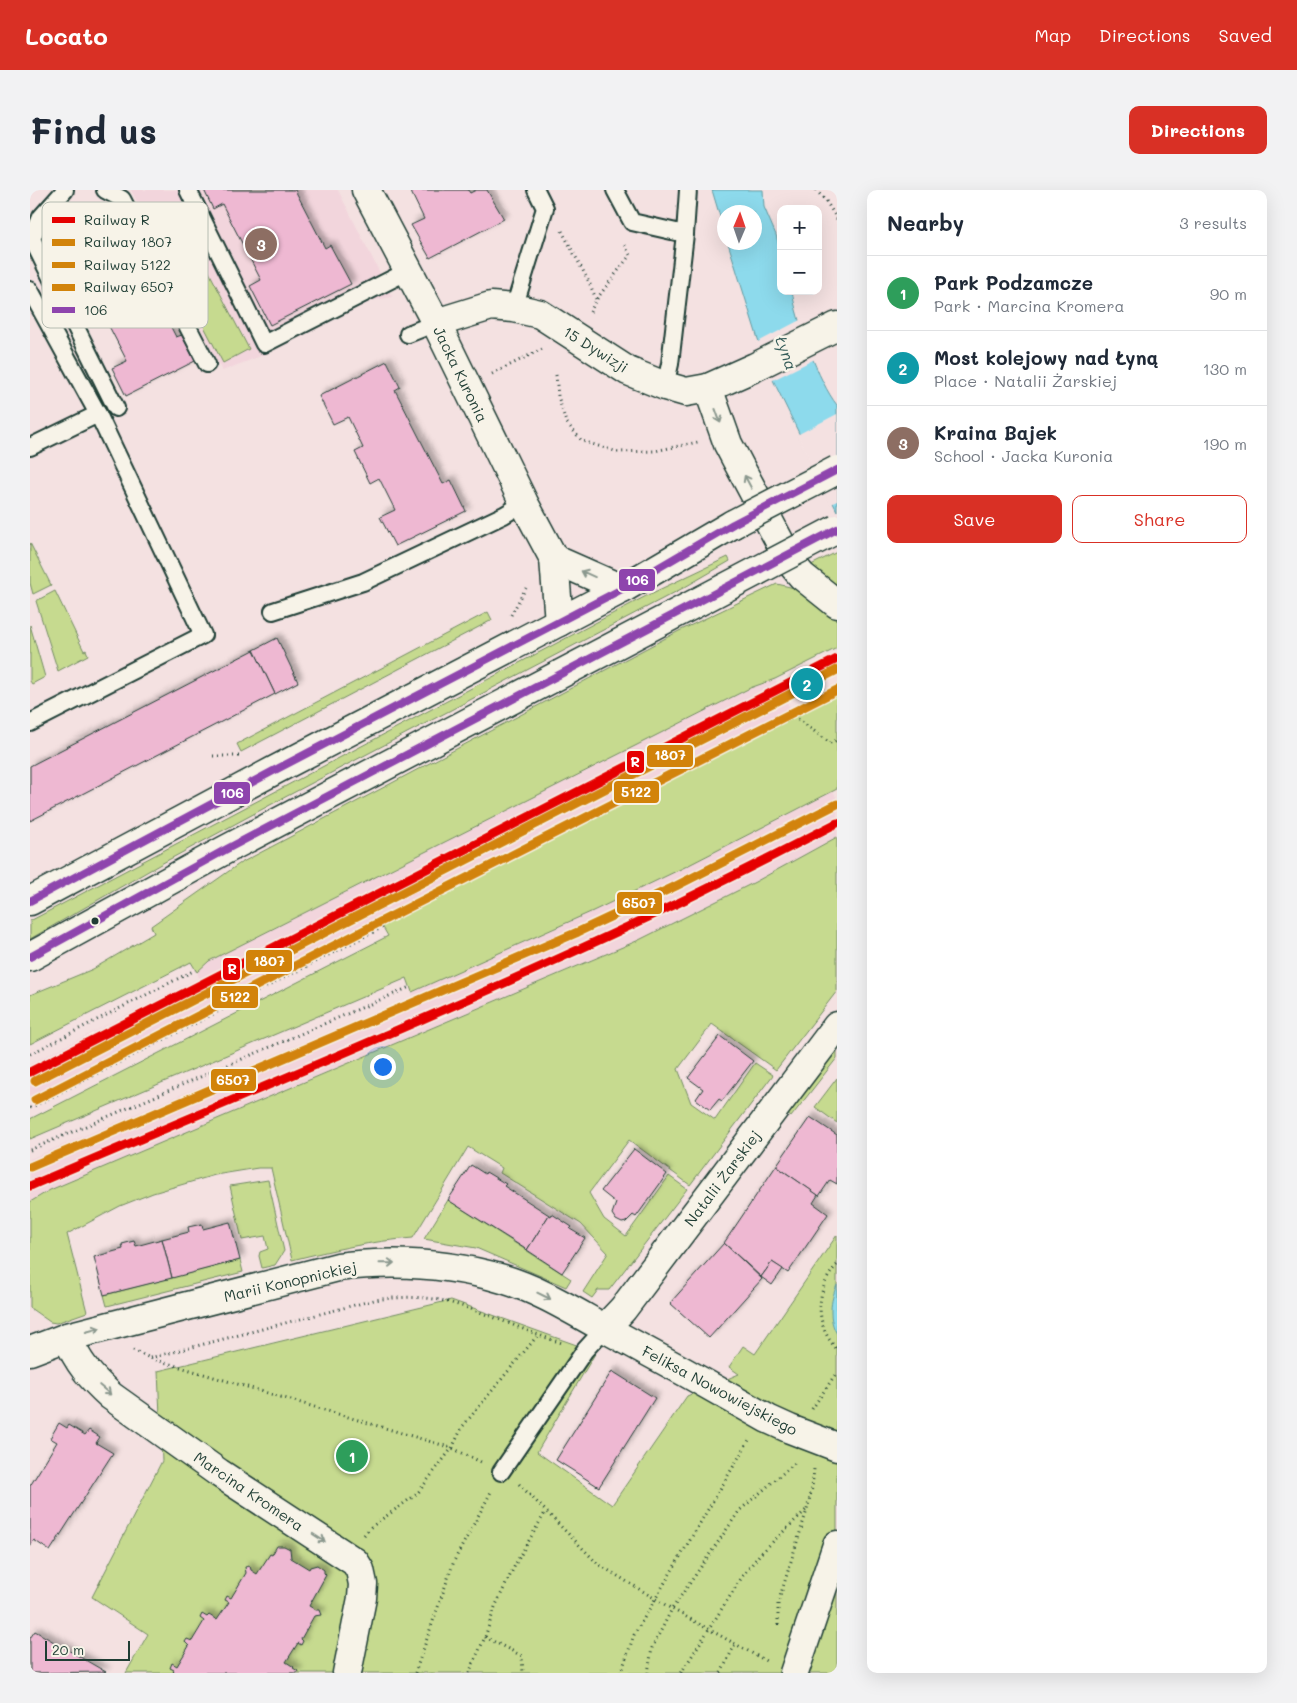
<!DOCTYPE html>
<html lang="en">
<head>
<meta charset="utf-8">
<style>
	:root { --surface:#fff; --page:#f2f2f3; --text:#1f2937; --muted:#747a83; --line:#e0e1e3; --accent:#d93025 }
	body { margin:0; font-family:Mali,sans-serif; background:var(--page); color:var(--text) }
	.controls { position:absolute; right:15px; top:15px; display:grid; overflow:hidden; border-radius:10px; box-shadow:0 5px 20px #0002 }
	.controls button { width:45px; height:45px; display:grid; place-items:center; padding:0; border:0; border-bottom:1px solid var(--line); background:var(--surface); color:var(--text); font:25px sans-serif }
	.compass { position:absolute; left:687px; top:15px; width:45px; height:45px; border-radius:50%; background:var(--surface); box-shadow:0 5px 20px #0002; rotate:2deg }
	.scale { position:absolute; left:15px; bottom:12px; width:85px; box-sizing:border-box; padding-left:5px; border:2px solid #1f3d34; border-top:0; font-size:14px; line-height:18px; white-space:nowrap; color:#1f3d34; -webkit-text-stroke:4px #f7f3e8; paint-order:stroke }
	.you { position:absolute; left:352px; top:876px; width:18px; height:18px; margin:-12px; border:4px solid #fff; border-radius:50%; background:#1a73e8; box-shadow:0 0 0 8px #1a73e833 }
	.badge { display:grid; place-items:center; width:32px; height:32px; border-radius:50%; background:var(--accent); color:#fff; font-size:16px; font-weight:700 }
	.pin { position:absolute; translate:-50% -50%; border:2px solid #fff; box-shadow:0 1px 5px #0006 }
	.list { margin:0; padding:0; list-style:none }
	h2 { display:flex; justify-content:space-between; align-items:center; height:65px; margin:0; padding:0 20px; font-size:21px }
	h2 small { font-size:16px; font-weight:400; color:var(--muted) }
	.list li { display:grid; grid-template-columns:32px 1fr auto; gap:15px; align-items:center; box-sizing:border-box; height:75px; padding:0 20px; border-top:1px solid var(--line) }
	.list b { display:block; font-size:19px; white-space:nowrap }
	.list p { margin:0; font-size:16px; white-space:nowrap; color:var(--muted) }
	.list em { font-size:16px; font-style:normal; color:var(--muted) }
	.actions { display:flex; gap:10px; padding:15px 20px }
	.actions a { flex:1; padding:11px 0; border:1px solid var(--accent); border-radius:10px; text-align:center; font-size:18px; color:var(--accent) }
	.actions .main { background:var(--accent); color:#fff }
	.map { position:relative; flex:none; width:807px; height:1483px; overflow:hidden; border-radius:10px }
	header { display:flex; align-items:center; gap:30px; box-sizing:border-box; height:70px; padding:0 25px; background:var(--accent); color:#fff }
	header strong { font-size:24px }
	nav { display:flex; gap:28px; margin-inline-start:auto; font-size:18px }
	.intro { display:flex; align-items:center; justify-content:space-between; box-sizing:border-box; height:120px; padding:0 30px }
	h1 { margin:0; font-size:35px }
	.button { padding:12px 22px; border-radius:10px; background:var(--accent); color:#fff; font-size:18px; font-weight:700 }
	main { display:flex; gap:30px; padding:0 30px }
	aside { flex:1; background:var(--surface); border-radius:10px; box-shadow:0 5px 20px #0002 }
	.map>svg:first-child { display:block }
</style>
</head>
<body>
<header>
<strong>Locato</strong>
<nav><a>Map</a><a>Directions</a><a>Saved</a></nav>
</header>
<div class="intro"><h1>Find us</h1><a class="button">Directions</a></div>
<main>
<div class="map">
<svg width="807" height="1483" viewBox="0 0 807 1483">
	<defs>
		<filter id="shadow"><feDropShadow dx="4.5" dy="-4.5" stdDeviation="2.5" flood-color="#0004"/></filter>
	</defs>
	<rect width="100%" height="100%" fill="#f4e1e1"/>
	<filter id="ink" filterUnits="userSpaceOnUse"><feTurbulence type="fractalNoise" baseFrequency=".02" numOctaves="2"/><feDisplacementMap in="SourceGraphic" scale="10" xChannelSelector="R" yChannelSelector="G"/><feConvolveMatrix kernelMatrix="1 2 1 2 8 2 1 2 1" color-interpolation-filters="sRGB"/></filter>
	<g filter="url(#ink)">
		<g fill="#f2d5dc">
			<polygon points="101,0 308,0 362,107 340,111 236,164 192,181"/>
			<polygon points="745,489 762,522 351,734 349,730 0,910 0,874 169,788 167,782 179,771 720,498"/>
			<polygon points="803,601 807,609 807,647 725,692 609,750 20,1000 0,1012 0,969 383,806 382,802 563,721 655,677"/>
		</g>
		<g fill="#c6da8f" stroke="#728c62">
			<polygon points="165,55 219,159 193,173 139,69"/>
			<polygon points="0,353 21,395 3,404 0,393"/>
			<polygon points="807,362 807,397 781,375"/>
			<polygon points="698,367 700,371 655,397 242,614 129,675 0,749 0,731 618,405"/>
			<polygon points="747,394 769,399 807,429 807,458 745,489 720,498 179,771 167,782 161,772 0,854 0,805 63,779 124,743 121,736 209,674 649,441"/>
			<polygon points="25,401 54,461 56,460 58,465 28,481 6,411"/>
			<polygon points="458,422 462,430 211,562 207,554"/>
			<polygon points="0,435 15,487 2,494 0,491"/>
			<polygon points="807,500 807,599 655,677 563,721 382,802 377,788 0,949 0,929 358,746 351,734"/>
			<path d="M807,647v154l-61,79 -64,-46 -34,45 13,34 24,17 40,-57 18,12 -83,110 -61,-45 -40,53 15,26 22,17 43,-60 18,13 -78,101h-11l-6,8 -9,-6 25,-39 -27,-29 -81,-51 2,-5 -34,-21 -55,91c-41,3 -81,12 -121,22l-21,-92h-13l-43,7 -62,18 -33,13 -53,28 20,78 -31,11 -6,-1 -20,-14v-106l20,-12 589,-250 116,-58z"/>
			<polygon points="807,858 807,868 761,927 757,924"/>
			<polygon points="807,888 807,933 785,917"/>
			<polygon points="238,990 254,1061 245,1075 232,1078 229,1066 230,1062 238,1059 235,1046 212,1050 200,996"/>
			<polygon points="418,1010 541,1089 536,1097 446,1058 394,1049"/>
			<polygon points="807,1045 807,1483 96,1483 118,1444 62,1407 132,1271 128,1181 421,1110 566,1162 507,1262 582,1315 657,1206 709,1184 699,1177 713,1156 725,1164"/>
			<polygon points="210,1070 213,1082 77,1116 74,1105"/>
		</g>
		<g fill="#8ddaec" stroke="#619ba2">
			<path d="M682,0h51l1,17 12,28 5,19v37h11c4,28 27,92 45,114v106l-64,-131 -15,-41 -30,-96 26,-1v-30h-30v18z"/>
			<path d="M807,1095v49c-9,-15 -7,-33 0,-49z"/>
		</g>
		<g fill="#f4e1e1">
			<polygon points="772,129 785,169 741,191 726,153"/>
			<polygon points="807,224 807,311 801,314 767,245"/>
		</g>
		<g fill="#eeb8d2" stroke="#1f3d34" filter="url(#shadow)">
			<polygon points="174,0 265,0 295,58 300,55 321,94 240,135 220,96 231,90 192,14 183,19"/>
			<polygon points="380,0 438,0 440,3 446,0 457,0 474,29 400,68 381,35 394,29"/>
			<polygon points="91,20 105,49 98,53 146,147 152,145 165,171 96,206 82,178 97,171 49,78 33,86 19,57"/>
			<polygon points="357,171 370,197 365,200 413,294 421,290 436,321 365,356 350,327 365,320 349,288 340,293 325,262 333,258 318,227 303,234 289,206"/>
			<polygon points="247,448 268,492 245,504 224,460"/>
			<polygon points="224,460 245,504 0,631 0,576"/>
			<polygon points="690,846 723,871 692,911 689,909 680,920 666,909 673,899 658,888"/>
			<polygon points="780,927 807,945 807,994 800,990 789,1006 746,976"/>
			<polygon points="604,959 637,984 606,1027 603,1025 596,1032 592,1033 586,1030 582,1024 586,1013 571,1001"/>
			<polygon points="441,975 455,984 456,982 476,994 474,996 519,1025 497,1060 418,1010"/>
			<polygon points="746,976 788,1005 783,1013 798,1024 758,1083 742,1072 731,1087 694,1053"/>
			<polygon points="522,1024 542,1037 540,1039 555,1048 532,1083 497,1060 519,1025 521,1026"/>
			<polygon points="200,1032 210,1070 142,1088 132,1049 159,1042 158,1037 172,1034 173,1039"/>
			<polygon points="132,1049 142,1088 74,1105 64,1067 93,1059 92,1054 104,1051 106,1056"/>
			<polygon points="694,1053 732,1089 679,1148 640,1113"/>
			<polygon points="742,1072 753,1079 742,1095 731,1087"/>
			<polygon points="582,1181 625,1208 569,1297 526,1270"/>
			<polygon points="29,1233 37,1238 39,1235 55,1245 59,1240 70,1247 66,1253 83,1263 20,1361 4,1350 0,1356 0,1296 27,1252 20,1248"/>
			<polygon points="247,1356 254,1356 260,1359 261,1368 279,1379 280,1377 287,1375 294,1380 294,1383 296,1385 279,1416 286,1420 289,1420 291,1425 284,1426 271,1449 273,1451 271,1455 268,1453 256,1472 264,1477 263,1478 268,1481 267,1483 143,1483 144,1480 140,1478 142,1473 147,1476 159,1456 155,1452 157,1449 162,1451 174,1431 170,1428 172,1424 177,1427 179,1425 187,1430 199,1412 195,1410 197,1406 201,1408 216,1383 215,1377 220,1376 221,1380 227,1384 240,1364 242,1365"/>
			<polygon points="5,1441 76,1482 0,1483 0,1448"/>
		</g>
		<g fill="none" stroke-linecap="round" stroke-linejoin="round">
			<defs>
				<g id="service">
					<polyline points="35,0 11,27 2,49 86,218"/>
					<polyline points="75,0 92,9 177,174"/>
					<polyline points="158,0 234,154 378,81"/>
					<polyline points="585,0 602,32 655,44"/>
					<polyline points="0,100 68,224"/>
					<polyline points="484,118 515,18 506,0"/>
					<polyline points="378,144 406,133"/>
					<polyline points="635,196 640,174 655,44 658,0"/>
					<polyline points="0,257 68,224 173,445 0,533"/>
					<polyline points="243,421 333,392 474,325 494,313"/>
					<polyline points="471,1282 555,1160 575,1138"/>
				</g>
				<g id="minor">
					<polyline points="336,0 406,133 494,313 524,369 529,432"/>
					<polyline points="406,133 461,116 484,118 510,124 598,181 635,196 656,202 678,198 725,177 807,136"/>
					<polyline points="678,198 698,254 761,373 772,386 807,414"/>
					<polyline points="524,369 592,399"/>
					<polyline points="575,1138 593,1119 807,836"/>
					<path d="M37,1147c11,26 23,40 44,59l108,77 136,89 5,8 3,14 -1,14 -15,75"/>
					<path d="M0,1161l37,-14 271,-70c57,-7 110,-4 165,12 37,11 70,32 103,50 54,29 108,59 162,90l22,10 47,18"/>
					<polyline points="764,1483 807,1355"/>
				</g>
				<g id="secondary">
					<polyline points="0,711 247,579 592,399 703,334"/>
					<polyline points="0,767 195,660 727,381"/>
				</g>
			</defs>
			<use href="#service" stroke="#1f3d34" stroke-width="20"/>
			<use href="#minor" stroke="#1f3d34" stroke-width="31"/>
			<use href="#secondary" stroke="#1f3d34" stroke-width="31"/>
			<g stroke="#1f3d34" stroke-width="3" stroke-dasharray="1 4" stroke-linecap="butt">
				<polyline points="786,0 796,11 807,29"/>
				<polyline points="532,41 559,92 566,109"/>
				<polyline points="28,48 38,44 39,47"/>
				<polyline points="560,122 566,110 600,65 594,54"/>
				<polyline points="462,184 512,159"/>
				<polyline points="526,185 528,206 536,232 552,251 588,262 625,261 668,252"/>
				<polyline points="481,425 496,398"/>
				<polyline points="764,526 800,553 807,550"/>
				<polyline points="183,566 210,566"/>
				<polyline points="0,864 165,780"/>
				<polyline points="0,918 353,737"/>
				<polyline points="0,960 380,797"/>
				<path d="M807,1075c-22,23 -23,61 0,84"/>
				<polyline points="103,1160 120,1168 422,1258 451,1272"/>
				<path d="M120,1168l224,-58c22,-3 44,-4 66,0 42,10 81,30 122,43"/>
				<polyline points="782,1219 807,1182"/>
				<polyline points="489,1294 568,1374 642,1419 738,1472"/>
				<polyline points="334,1345 341,1337 387,1304 422,1258 433,1236 508,1145"/>
				<polyline points="748,1435 748,1413 777,1320 782,1298 784,1279"/>
				<polyline points="455,1447 492,1466 493,1483"/>
				<polyline points="385,1483 424,1371 461,1302"/>
				<polyline points="439,1483 455,1447 465,1417 486,1373 516,1321"/>
				<polyline points="591,1483 604,1445 719,1250"/>
				<polyline points="618,1483 622,1458 642,1419 710,1320 766,1272"/>
				<polyline points="651,1483 714,1384 730,1364 776,1320"/>
				<polyline points="691,1483 705,1454"/>
			</g>
			<use href="#service" stroke="#f7f3e8" stroke-width="16"/>
			<use href="#minor" stroke="#f7f3e8" stroke-width="28"/>
			<use href="#secondary" stroke="#f7f3e8" stroke-width="28"/>
			<defs>
				<g id="secondary-bridge">
					<polyline points="703,334 807,280"/>
					<polyline points="727,381 807,339"/>
				</g>
			</defs>
			<use href="#secondary-bridge" stroke="#1f3d34" stroke-width="31" stroke-linecap="butt"/>
			<use href="#secondary-bridge" stroke="#f7f3e8" stroke-width="28"/>
			<defs>
				<g id="bus-1">
					<polyline points="0,711 247,579 592,399 703,334 807,280"/>
					<polyline points="0,767 195,660 807,339"/>
				</g>
			</defs>
			<use href="#bus-1" stroke="#f7f3e8" stroke-width="11"/>
			<use href="#bus-1" stroke="#8e44ad" stroke-width="8"/>
			<defs>
				<g id="rail-1">
					<polyline points="0,882 807,469"/>
					<path d="M0,996c203,-87 408,-170 608,-264 67,-31 133,-65 199,-99"/>
				</g>
				<polyline id="rail-2" points="5,891 807,480"/>
				<polyline id="rail-3" points="5,910 352,731 807,500"/>
				<polyline id="rail-4" points="0,977 548,742 646,696 807,614"/>
			</defs>
			<use href="#rail-1" stroke="#f7f3e8" stroke-width="12"/>
			<use href="#rail-2" stroke="#f7f3e8" stroke-width="12"/>
			<use href="#rail-3" stroke="#f7f3e8" stroke-width="12"/>
			<use href="#rail-4" stroke="#f7f3e8" stroke-width="12"/>
			<use href="#rail-1" stroke="#e50000" stroke-width="9"/>
			<use href="#rail-2" stroke="#d2830a" stroke-width="9"/>
			<use href="#rail-3" stroke="#d2830a" stroke-width="9"/>
			<use href="#rail-4" stroke="#d2830a" stroke-width="9"/>
		</g>
		<defs><path id="oneway-shaft" d="M-6 0H5M1.5-3L5.5 0L1.5 3" fill="none" stroke-width="1.6" stroke-linecap="round" stroke-linejoin="round" transform="scale(1.25)"/></defs>
		<g stroke="#8b988e">
			<use href="#oneway-shaft" transform="translate(688 226) rotate(70)"/>
			<use href="#oneway-shaft" transform="translate(718 292) rotate(-118)"/>
			<use href="#oneway-shaft" transform="translate(558 384) rotate(-156)"/>
			<use href="#oneway-shaft" transform="translate(357 1073) rotate(-1)"/>
			<use href="#oneway-shaft" transform="translate(514 1106) rotate(26)"/>
			<use href="#oneway-shaft" transform="translate(63 1140) rotate(-15)"/>
			<use href="#oneway-shaft" transform="translate(75 1200) rotate(40)"/>
			<use href="#oneway-shaft" transform="translate(289 1348) rotate(33)"/>
		</g>
	</g>
	<circle fill="#1f3d34" stroke="#f7f3e8" stroke-width="2" cx="65" cy="731" r="4.5"/>
	<g text-anchor="middle" dominant-baseline="central" stroke-width="5" stroke-linejoin="round" paint-order="stroke">
		<g font-size="15" fill="#1f3d34" stroke="#f7f3e8">
			<text transform="translate(566 159) rotate(32)">15 Dywizji</text>
			<text transform="translate(431 184) rotate(64)">Jacka Kuronia</text>
			<text transform="translate(692 988) rotate(-53)">Natalii Żarskiej</text>
			<text transform="translate(260 1091) rotate(-13)">Marii Konopnickiej</text>
			<text transform="translate(690 1200) rotate(28)">Feliksa Nowowiejskiego</text>
			<text transform="translate(219 1301) rotate(34)">Marcina Kromera</text>
		</g>
		<g font-size="16" font-style="italic" fill="#355c59" stroke="#f7f3e8">
			<text transform="translate(757 163) rotate(70)">Łyna</text>
		</g>
	</g>
	<rect x="12" y="12" width="166" height="126" rx="8" fill="#f7f3e8" stroke="#b6bcb2" stroke-width="1"/>
	<rect x="22" y="27" width="23" height="6" fill="#e50000"/>
	<rect x="22" y="49" width="23" height="7" fill="#d2830a"/>
	<rect x="22" y="72" width="23" height="6" fill="#d2830a"/>
	<rect x="22" y="94" width="23" height="7" fill="#d2830a"/>
	<rect x="22" y="117" width="23" height="6" fill="#8e44ad"/>
	<g font-size="14" fill="#1f3d34">
		<text x="54" y="35">Railway R</text>
		<text x="54" y="57">Railway 1807</text>
		<text x="54" y="80">Railway 5122</text>
		<text x="54" y="102">Railway 6507</text>
		<text x="54" y="125">106</text>
	</g>
	<g stroke="#f7f3e8" stroke-width="2">
		<rect x="588" y="378" width="38" height="24" rx="5" fill="#8e44ad"/>
		<rect x="616" y="554" width="48" height="24" rx="5" fill="#d2830a"/>
		<rect x="596" y="560" width="19" height="24" rx="5" fill="#e50000"/>
		<rect x="583" y="590" width="47" height="24" rx="5" fill="#d2830a"/>
		<rect x="183" y="591" width="38" height="24" rx="5" fill="#8e44ad"/>
		<rect x="586" y="701" width="47" height="24" rx="5" fill="#d2830a"/>
		<rect x="215" y="759" width="48" height="24" rx="5" fill="#d2830a"/>
		<rect x="192" y="767" width="19" height="24" rx="5" fill="#e50000"/>
		<rect x="181" y="795" width="48" height="24" rx="5" fill="#d2830a"/>
		<rect x="180" y="878" width="47" height="24" rx="5" fill="#d2830a"/>
	</g>
	<g font-size="14" text-anchor="middle" font-weight="bold" fill="#fff">
		<text x="607" y="395">106</text>
		<text x="640" y="570">1807</text>
		<text x="605" y="577">R</text>
		<text x="606" y="607">5122</text>
		<text x="202" y="608">106</text>
		<text x="609" y="718">6507</text>
		<text x="239" y="776">1807</text>
		<text x="202" y="784">R</text>
		<text x="205" y="812">5122</text>
		<text x="203" y="895">6507</text>
	</g>
</svg>
<div class="controls">
<button>+</button>
<button>−</button>
</div>
<svg class="compass" viewBox="-18 -18 36 36"><path d="M0-13l5 13h-10z" fill="#e53935"/><path d="M0 13l5-13h-10z" fill="#747a83"/></svg>
<div class="scale">20 m</div>
<div class="you"></div>
<div class="pin badge" style="left:322px;top:1266px;background:#2e9e5b">1</div>
<div class="pin badge" style="left:777px;top:494px;background:#0f9aa8">2</div>
<div class="pin badge" style="left:231px;top:54px;background:#8d6e63">3</div>
</div>
<aside>
<h2>Nearby<small>3 results</small></h2>
<ul class="list">
<li><span class="badge" style="background:#2e9e5b">1</span><div><b>Park Podzamcze</b><p>Park · Marcina Kromera</p></div><em>90 m</em></li>
<li><span class="badge" style="background:#0f9aa8">2</span><div><b>Most kolejowy nad Łyną</b><p>Place · Natalii Żarskiej</p></div><em>130 m</em></li>
<li><span class="badge" style="background:#8d6e63">3</span><div><b>Kraina Bajek</b><p>School · Jacka Kuronia</p></div><em>190 m</em></li>
</ul>
<div class="actions"><a class="main">Save</a><a>Share</a></div>
</aside>
</main>
</body>
</html>
